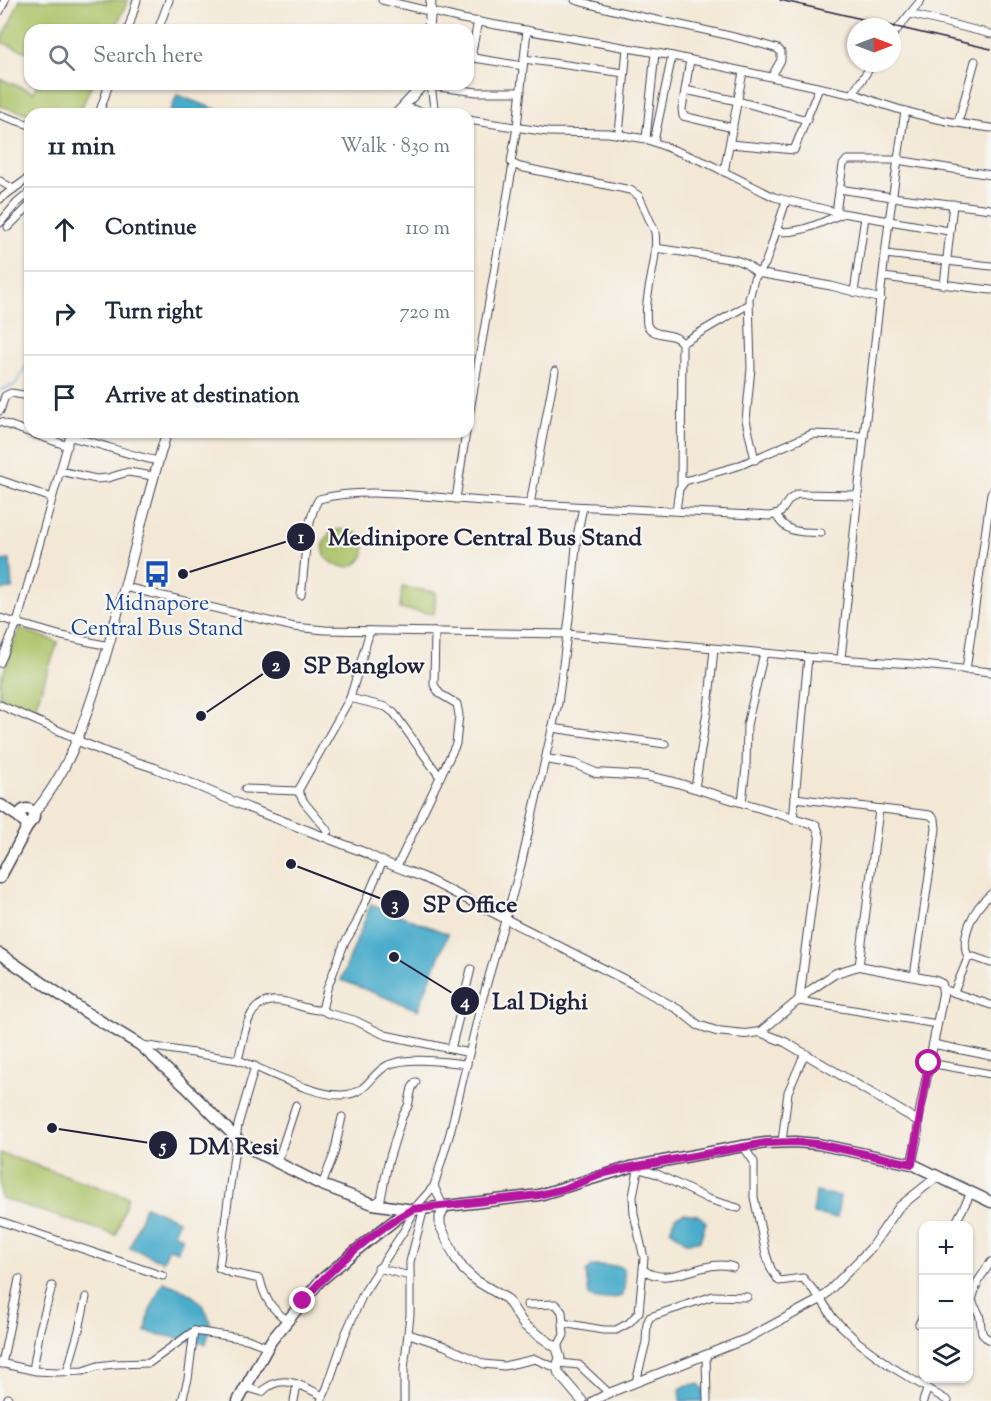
<!DOCTYPE html>
<html lang="en">
<head>
<meta charset="utf-8">
<style>
	:root { --surface:#fff; --page:#f2f2f3; --text:#1f2937; --muted:#747a83; --line:#e0e1e3 }
	body { margin:0; font-family:"Sorts Mill Goudy",serif; background:var(--page); color:var(--text) }
	.controls { position:absolute; right:18px; bottom:18px; display:grid; overflow:hidden; border-radius:12px; box-shadow:0 2px 4px #0004 }
	.controls button { width:54px; height:54px; display:grid; place-items:center; padding:0; border:0; border-bottom:2px solid var(--line); background:var(--surface); color:var(--text); font:30px sans-serif }
	.compass { position:absolute; left:847px; top:18px; width:54px; height:54px; border-radius:50%; background:var(--surface); box-shadow:0 2px 4px #0004; rotate:90deg }
	.stop { position:absolute; width:18px; height:18px; margin:-14px; border:4px solid #b5179e; border-radius:50%; background:#fff }
	.stop.end { background:#b5179e; border-color:#fff; box-shadow:0 2px 6px #0008 }
	.list { margin:0; padding:0; list-style:none }
	h2 { display:flex; justify-content:space-between; align-items:center; height:78px; margin:0; padding:0 24px; font-size:26px }
	h2 small { font-size:20px; font-weight:400; color:var(--muted) }
	.list li { display:grid; grid-template-columns:39px 1fr auto; gap:18px; align-items:center; box-sizing:border-box; height:84px; padding:0 24px; border-top:2px solid var(--line) }
	.list b { display:block; font-size:22px; white-space:nowrap }
	.list em { font-size:20px; font-style:normal; color:var(--muted) }
	.icon { flex:none; width:33px; height:33px; fill:none; stroke:currentColor; stroke-width:2; stroke-linecap:round; stroke-linejoin:round }
	.map { position:relative; flex:none; width:991px; height:1401px; overflow:hidden }
	.search { position:absolute; background:var(--surface); box-shadow:0 2px 4px #0004; left:24px; top:24px; width:450px; height:66px; display:flex; align-items:center; gap:15px; box-sizing:border-box; padding:0 21px; border-radius:18px; color:var(--muted); font-size:22px }
	.panel { position:absolute; background:var(--surface); box-shadow:0 2px 4px #0004; left:24px; top:108px; width:450px; height:330px; border-radius:18px }
	.map>svg:first-child { display:block }
</style>
</head>
<body>
<div class="map">
<svg width="991" height="1401" viewBox="0 0 991 1401">
	<rect width="100%" height="100%" fill="#f6f6f2"/>
	<filter id="ink" filterUnits="userSpaceOnUse"><feTurbulence type="fractalNoise" baseFrequency=".0167" numOctaves="2"/><feDisplacementMap in="SourceGraphic" scale="12" xChannelSelector="R" yChannelSelector="G"/><feConvolveMatrix kernelMatrix="1 2 1 2 8 2 1 2 1" color-interpolation-filters="sRGB"/></filter>
	<filter id="wash" filterUnits="userSpaceOnUse"><feTurbulence type="fractalNoise" baseFrequency=".008" numOctaves="4" result="noise"/><feDisplacementMap in="SourceGraphic" scale="24" xChannelSelector="R" yChannelSelector="G"/><feGaussianBlur stdDeviation="1.35" result="paint"/><feColorMatrix in="noise" values="0 0 0 0 0 0 0 0 0 0 0 0 0 0 0 0 0 1.4 0 .05"/><feComposite in="paint" operator="in"/></filter>
	<g filter="url(#wash)">
		<rect width="100%" height="100%" fill="#f3e8d5"/>
		<g fill="#acc367" stroke="#677251" stroke-width="1.5">
			<polygon points="20,0 128,0 115,30 30,30 30,53 1,42"/>
			<polygon points="0,79 34,92 37,84 92,84 79,114 30,114 0,106"/>
			<path d="M343,529c5,1 14,2 17,7 15,20 -10,45 -35,21l-2,-13 8,-13z"/>
			<polygon points="402,587 436,592 434,614 400,609"/>
			<polygon points="19,628 58,642 33,713 0,701 0,682"/>
			<polygon points="0,1153 128,1197 116,1235 0,1198"/>
		</g>
		<g fill="#4aacca" stroke="#366782" stroke-width="1.5">
			<polygon points="177,95 229,114 169,114"/>
			<polygon points="10,560 12,589 0,590 0,561"/>
			<polygon points="371,904 448,934 418,1010 341,980"/>
			<polygon points="816,1192 840,1196 837,1218 813,1214"/>
			<polygon points="145,1206 178,1220 174,1234 183,1237 178,1251 169,1248 163,1261 130,1248"/>
			<polygon points="684,1213 698,1215 706,1222 700,1241 686,1242 670,1230 675,1217"/>
			<path d="M593,1266h25l6,4c0,9 4,20 -4,27l-24,3 -7,-4 -3,-24z"/>
			<path d="M163,1282c21,7 45,18 47,43 0,6 -3,13 -4,19l-60,-12 3,-19z"/>
			<polygon points="699,1384 704,1390 705,1401 680,1401 680,1389 687,1385"/>
		</g>
		<g fill="none" stroke-linecap="round" stroke-linejoin="round">
			<polyline stroke="#4aacca" stroke-width="1.5" points="0,390 15,385 30,359"/>
		</g>
	</g>
	<g filter="url(#ink)">
		<g fill="none" stroke-linecap="round" stroke-linejoin="round">
			<defs>
				<g id="minor">
					<polyline points="382,0 462,19 668,55 850,94 853,93 873,63"/>
					<path d="M575,0c67,20 137,28 203,49l3,3v8l-9,16"/>
					<polyline points="0,11 5,0"/>
					<polyline points="910,14 991,34"/>
					<polyline points="478,21 472,52 474,58 523,66"/>
					<polyline points="128,30 137,0"/>
					<polyline points="158,30 169,0"/>
					<path d="M527,30l-10,97 -6,35 2,2 7,3 110,23 9,6 16,36c4,31 -12,61 -8,93 7,14 26,5 35,18l-1,142"/>
					<polyline points="892,36 921,0"/>
					<polyline points="524,59 624,73"/>
					<polyline points="690,60 682,109 683,116 733,128"/>
					<polyline points="424,85 477,92 521,92"/>
					<polyline points="431,86 435,114"/>
					<polyline points="685,90 738,101 807,120"/>
					<path d="M853,93c44,19 91,29 138,35"/>
					<polyline points="403,106 430,114"/>
					<polyline points="99,114 109,84"/>
					<polyline points="0,115 30,125"/>
					<polyline points="468,120 548,132 609,133 646,139 707,163 774,197 836,212 949,231"/>
					<polyline points="958,123 975,61"/>
					<polyline points="619,134 627,48"/>
					<polyline points="646,139 655,53"/>
					<polyline points="654,141 672,56"/>
					<polyline points="730,144 794,150 819,88"/>
					<polyline points="724,172 743,72"/>
					<polyline points="0,181 13,189"/>
					<polyline points="839,189 892,197 991,209"/>
					<polyline points="0,199 30,177"/>
					<polyline points="836,212 843,165 847,160 897,160 991,175"/>
					<polyline points="0,223 16,204 30,192"/>
					<polyline points="8,227 30,205"/>
					<path d="M776,231c24,4 45,-9 66,-17"/>
					<polyline points="655,248 736,260 746,264 757,273 831,286 881,299"/>
					<polyline points="885,254 991,266"/>
					<polyline points="883,277 991,290"/>
					<polyline points="944,285 953,204"/>
					<polyline points="854,292 865,217"/>
					<polyline points="682,343 749,304"/>
					<polyline points="0,411 5,396 11,393 30,396"/>
					<polyline points="0,422 68,446"/>
					<polyline points="468,422 513,164"/>
					<path d="M70,437c30,6 57,18 88,24"/>
					<polyline points="755,460 746,420 751,368 749,299 754,279 765,264 769,253 786,201"/>
					<polyline points="60,471 96,479 108,478 128,472 153,476"/>
					<polyline points="0,480 52,498"/>
					<polyline points="456,499 466,432"/>
					<polyline points="530,504 555,371"/>
					<polyline points="676,511 679,489 685,481 738,466 812,434 864,436"/>
					<path d="M776,515c11,20 25,16 45,18"/>
					<polyline points="125,587 294,627 325,630 567,634 808,657 913,664 991,672"/>
					<path d="M301,595c4,-26 4,-76 18,-96 48,-13 114,-1 164,2 96,6 191,10 287,15l10,-3 9,-13 8,-6 60,1"/>
					<polyline points="0,618 62,636 109,646"/>
					<polyline points="370,631 350,698 386,707 394,713 440,777"/>
					<polyline points="841,659 864,436 889,221 905,111"/>
					<polyline points="0,663 17,623 71,432"/>
					<polyline points="966,670 991,493"/>
					<polyline points="0,705 78,739"/>
					<polyline points="552,728 665,744"/>
					<polyline points="695,788 709,699 714,649"/>
					<polyline points="245,789 298,791"/>
					<polyline points="795,798 930,815 935,819 936,829 914,976"/>
					<polyline points="742,802 746,768 747,725 764,653"/>
					<polyline points="793,820 808,657"/>
					<polyline points="328,831 304,802 298,791 350,698"/>
					<polyline points="382,863 356,924 344,944 327,989 322,1010 327,1013 354,1020 385,1035 465,1052"/>
					<polyline points="397,866 456,744 459,715 457,704 440,694 434,685 435,632"/>
					<path d="M968,958c-9,-22 6,-50 23,-64"/>
					<polyline points="859,966 879,810"/>
					<polyline points="943,989 991,1005"/>
					<polyline points="954,992 968,958 974,957 991,963"/>
					<polyline points="799,1001 937,1024"/>
					<polyline points="933,1044 991,1056"/>
					<path d="M142,1045l96,15c8,-29 8,-67 48,-58 12,3 24,9 36,8"/>
					<polyline points="451,1049 471,969"/>
					<path d="M238,1060c28,10 77,37 105,35 26,-2 26,-20 45,-30 20,-9 57,-3 79,-1"/>
					<polyline points="929,1063 991,1074"/>
					<path d="M255,1066l-17,59 -19,143 12,5 29,6c4,18 11,30 27,41"/>
					<polyline points="782,1142 788,1092 805,1053"/>
					<polyline points="743,1146 754,1162 754,1197 766,1254 771,1269 779,1281 803,1278 821,1299 833,1318 858,1342 890,1366 948,1401"/>
					<polyline points="275,1161 280,1154 296,1105"/>
					<polyline points="639,1169 657,1174 708,1199 738,1208"/>
					<polyline points="322,1185 334,1154 342,1117"/>
					<polyline points="434,1186 443,1206"/>
					<polyline points="373,1204 381,1199 388,1163 402,1117 408,1106 412,1088 416,1082"/>
					<polyline points="0,1221 163,1276"/>
					<polyline points="954,1226 971,1193"/>
					<path d="M991,1262l-13,19 -6,19c1,5 5,9 7,14 4,12 -2,21 12,26"/>
					<polyline points="378,1268 410,1276"/>
					<path d="M644,1270c25,19 62,-13 89,-3"/>
					<polyline points="527,1305 556,1304 562,1312 564,1335 557,1348"/>
					<polyline points="563,1323 603,1330 616,1330 629,1323 639,1312 644,1258 634,1214 633,1196 639,1165"/>
					<polyline points="919,1324 924,1314"/>
					<polyline points="409,1334 445,1346 484,1364 504,1366 535,1359 552,1366 557,1367"/>
					<polyline points="706,1355 707,1401"/>
					<polyline points="0,1363 36,1371 56,1372 83,1371 98,1366 114,1364 149,1363 194,1331 247,1339 268,1347"/>
					<polyline points="559,1363 579,1365 609,1393"/>
					<polyline points="2,1364 19,1279"/>
					<polyline points="33,1370 40,1329 52,1286"/>
					<polyline points="67,1372 79,1330 86,1297"/>
					<polyline points="636,1382 646,1342 647,1323 650,1317 713,1296 747,1297"/>
					<path d="M245,1387l17,5c19,-20 41,-6 61,4"/>
					<polyline points="7,1401 8,1398"/>
					<polyline points="182,1401 188,1379 194,1331"/>
					<polyline points="294,1401 297,1384"/>
					<polyline points="321,1401 327,1388 345,1335 363,1294 405,1229 412,1215 413,1210 434,1186 450,1133 481,1004 521,865 558,703 570,611 577,536 583,507"/>
					<polyline points="404,1401 404,1369 410,1315 410,1262 424,1208"/>
					<polyline points="923,1401 927,1390"/>
				</g>
				<g id="tertiary">
					<path d="M78,741l30,12 47,15 94,40 117,45c19,11 39,17 59,25l210,107 44,25 19,15 18,6 29,3 15,-2 25,10 133,79c2,14 -5,29 -6,43"/>
					<polyline points="546,759 575,764 596,773 647,776 674,782 816,825 820,837 799,1001"/>
					<polyline points="760,1032 812,989 836,973 859,966 936,981 942,984 943,994 918,1121"/>
					<polyline points="593,1401 609,1393 746,1339 821,1299 870,1249 899,1207 938,1176"/>
				</g>
				<g id="secondary">
					<polyline points="429,30 431,0"/>
					<polyline points="396,114 424,84"/>
					<path d="M34,813c35,-42 49,-87 66,-139 25,-80 42,-162 67,-242"/>
					<polyline points="446,1205 440,1217 440,1225 455,1257 464,1270 475,1280 507,1299 524,1325 557,1348 560,1358 557,1367 559,1374 582,1401"/>
				</g>
				<g id="primary">
					<polyline points="1,805 22,819"/>
					<circle cx="27" cy="816" r="7"/>
					<polyline points="0,878 30,822"/>
					<polyline points="0,954 87,1013 140,1045 187,1088 237,1139 258,1153 322,1185 373,1204 413,1210 539,1195 631,1167 743,1146 766,1143 795,1142 818,1144 912,1164 991,1202"/>
					<polyline points="238,1401 271,1341 320,1281 364,1244 400,1216 412,1210"/>
				</g>
			</defs>
			<use href="#minor" stroke="#414052" stroke-width="9"/>
			<use href="#tertiary" stroke="#414052" stroke-width="10"/>
			<use href="#secondary" stroke="#414052" stroke-width="11"/>
			<use href="#primary" stroke="#414052" stroke-width="13"/>
			<use href="#minor" stroke="#fff" stroke-width="7"/>
			<use href="#tertiary" stroke="#fff" stroke-width="8"/>
			<use href="#secondary" stroke="#fff" stroke-width="9"/>
			<use href="#primary" stroke="#fff" stroke-width="10"/>
			<polyline stroke="#22223b" stroke-width="1.5" points="780,0 991,49"/>
		</g>
	</g>
	<g fill="none" stroke-linecap="round" stroke-linejoin="round" filter="url(#ink)">
		<path stroke="#b5179e" stroke-width="8" d="M303,1301c27,-32 73,-72 110,-92l126,-14 27,-7 39,-15 27,-6 134,-24 29,-1 23,2 94,20 17,-101"/>
	</g>
	<defs>
		<symbol id="bus-bare" viewBox="-9 -9 18 18"><path d="M-5-6H5V4H4V6H2V4H-2V6H-4V4H-5ZM-3.5-4V0h7V-4ZM-3.5 1.2v1.5H-2V1.2ZM2 1.2v1.5H3.5V1.2Z" fill="#1a4fb4" stroke="#f6f6f2" stroke-width="2.5" paint-order="stroke"/></symbol>
	</defs>
	<g fill-rule="evenodd">
		<use href="#bus-bare" x="138" y="555" width="38" height="38"/>
	</g>
	<g text-anchor="middle" dominant-baseline="central" stroke-width="4.5" stroke-linejoin="round" paint-order="stroke">
		<g font-size="22" fill="#164399" stroke="#f6f6f2">
			<text x="157" y="605">Midnapore<tspan x="157" dy="25">Central Bus Stand</tspan></text>
		</g>
	</g>
	<path fill="none" stroke="#22223b" stroke-width="2" d="M183 574L301 537M201 716L276 665M291 864L395 904M394 957L465 1001M52 1128L163 1145"/>
	<g fill="#22223b" stroke="#f6f6f2" stroke-width="2">
		<circle cx="183" cy="574" r="6"/>
		<circle cx="201" cy="716" r="6"/>
		<circle cx="291" cy="864" r="6"/>
		<circle cx="394" cy="957" r="6"/>
		<circle cx="52" cy="1128" r="6"/>
		<circle cx="301" cy="537" r="15"/>
		<circle cx="276" cy="665" r="15"/>
		<circle cx="395" cy="904" r="15"/>
		<circle cx="465" cy="1001" r="15"/>
		<circle cx="163" cy="1145" r="15"/>
	</g>
	<g font-size="18" text-anchor="middle" font-weight="bold" fill="#fff">
		<text x="301" y="543">1</text>
		<text x="276" y="671">2</text>
		<text x="395" y="910">3</text>
		<text x="465" y="1007">4</text>
		<text x="163" y="1152">5</text>
	</g>
	<g font-size="24" text-anchor="middle" font-weight="bold" fill="#22223b" stroke="#f6f6f2" stroke-width="4.5" stroke-linejoin="round" paint-order="stroke">
		<text x="485" y="545">Medinipore Central Bus Stand</text>
		<text x="364" y="673">SP Banglow</text>
		<text x="470" y="912">SP Office</text>
		<text x="540" y="1009">Lal Dighi</text>
		<text x="234" y="1154">DM Resi</text>
	</g>
</svg>
<div class="controls">
<button>+</button>
<button>−</button>
<button><svg class="icon" aria-label="layers" viewBox="0 0 24 24"><path d="M12 4l9 5-9 5-9-5zM3 14l9 5 9-5"/></svg></button>
</div>
<svg class="compass" viewBox="-18 -18 36 36"><path d="M0-13l5 13h-10z" fill="#e53935"/><path d="M0 13l5-13h-10z" fill="#747a83"/></svg>
<div class="stop" style="left:929px;top:1063px"></div>
<div class="stop end" style="left:303px;top:1301px"></div>
<div class="search"><svg class="icon" aria-label="search" viewBox="0 0 24 24"><circle cx="10" cy="10" r="6"/><path d="M15 15l6 6"/></svg>Search here</div>
<section class="panel">
<h2>11 min<small>Walk · 830 m</small></h2>
<ul class="list">
<li><svg class="icon" aria-label="ahead" viewBox="0 0 24 24"><path d="M12 20V5M6 11l6-6 6 6"/></svg><div><b>Continue</b></div><em>110 m</em></li>
<li><svg class="icon" aria-label="right" viewBox="0 0 24 24"><path d="M7 20v-9h11M14 6l5 5-5 5"/></svg><div><b>Turn right</b></div><em>720 m</em></li>
<li><svg class="icon" aria-label="arrive" viewBox="0 0 24 24"><path d="M6 21V4h12l-3 4 3 4H6"/></svg><div><b>Arrive at destination</b></div></li>
</ul>
</section>
</div>
</body>
</html>
